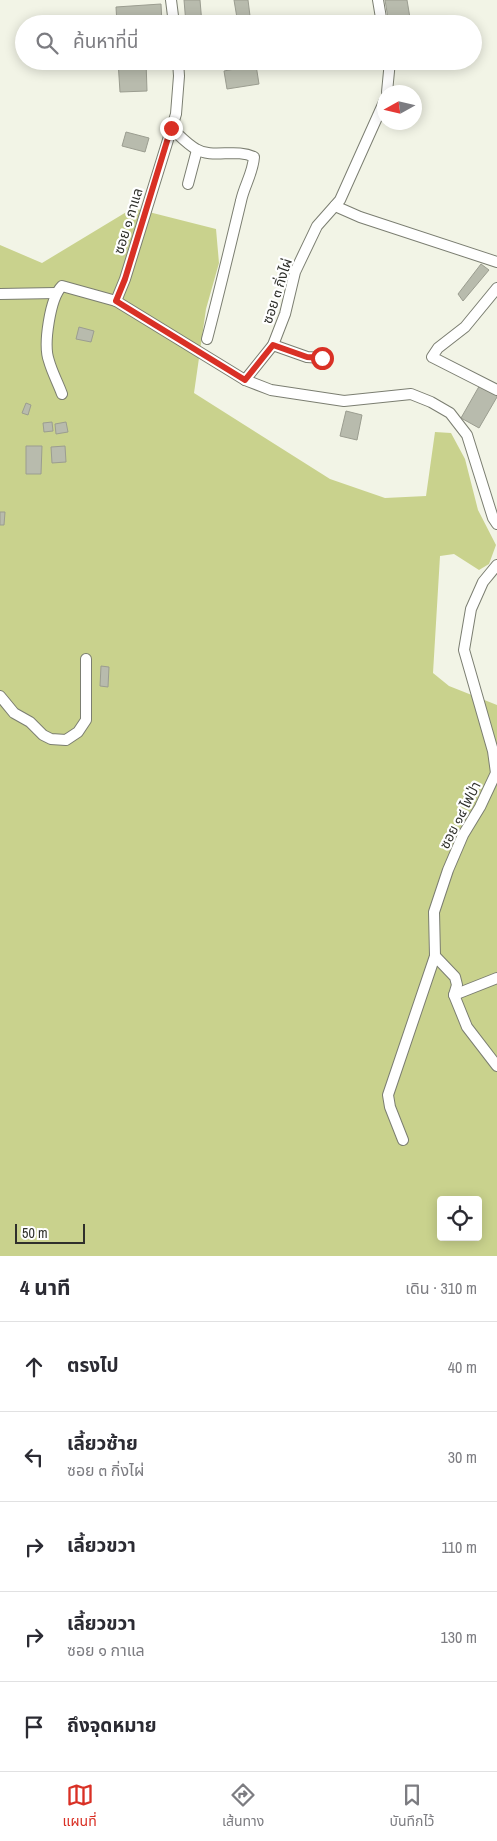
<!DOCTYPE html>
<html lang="th">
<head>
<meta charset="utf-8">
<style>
	:root { --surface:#fff; --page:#f7f7f7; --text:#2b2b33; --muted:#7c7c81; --line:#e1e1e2; --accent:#d93025 }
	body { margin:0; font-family:"Archivo Narrow","Noto Sans Thai",sans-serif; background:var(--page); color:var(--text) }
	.controls { position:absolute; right:15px; bottom:15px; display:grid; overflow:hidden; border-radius:5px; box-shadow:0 2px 12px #0003 }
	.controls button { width:45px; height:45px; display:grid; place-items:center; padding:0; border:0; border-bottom:1px solid var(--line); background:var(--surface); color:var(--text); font:25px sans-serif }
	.compass { position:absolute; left:377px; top:85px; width:45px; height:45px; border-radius:50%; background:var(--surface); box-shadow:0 2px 12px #0003; rotate:262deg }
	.scale { position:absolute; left:15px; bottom:12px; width:70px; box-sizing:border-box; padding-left:5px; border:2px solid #2f302b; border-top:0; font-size:14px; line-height:18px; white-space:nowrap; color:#2f302b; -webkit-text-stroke:4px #fff; paint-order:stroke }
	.stop { position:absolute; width:15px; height:15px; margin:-11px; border:4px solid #d93025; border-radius:50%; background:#fff }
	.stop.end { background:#d93025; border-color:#fff; box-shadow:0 1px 5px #0008 }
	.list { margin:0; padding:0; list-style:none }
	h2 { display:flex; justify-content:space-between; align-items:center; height:65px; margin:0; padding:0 20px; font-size:21px }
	h2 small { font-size:16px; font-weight:400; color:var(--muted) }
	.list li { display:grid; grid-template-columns:32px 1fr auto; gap:15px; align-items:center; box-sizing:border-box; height:90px; padding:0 20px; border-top:1px solid var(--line) }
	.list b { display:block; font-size:19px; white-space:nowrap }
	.list p { margin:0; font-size:16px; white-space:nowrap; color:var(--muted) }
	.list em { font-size:16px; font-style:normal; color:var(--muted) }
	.icon { flex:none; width:28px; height:28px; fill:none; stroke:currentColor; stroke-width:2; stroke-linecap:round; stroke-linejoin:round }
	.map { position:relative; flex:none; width:497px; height:1256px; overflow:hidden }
	.search { position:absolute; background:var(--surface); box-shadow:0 2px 12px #0003; left:15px; right:15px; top:15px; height:55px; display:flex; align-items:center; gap:12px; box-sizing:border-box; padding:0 18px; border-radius:28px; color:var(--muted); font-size:19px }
	.sheet { height:515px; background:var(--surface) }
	nav { display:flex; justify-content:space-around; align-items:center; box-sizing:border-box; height:70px; border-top:1px solid var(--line); background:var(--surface); font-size:14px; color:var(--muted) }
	nav a { display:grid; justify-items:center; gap:2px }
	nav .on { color:var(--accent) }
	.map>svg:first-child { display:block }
</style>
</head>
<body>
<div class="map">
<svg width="497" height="1256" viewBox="0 0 497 1256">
	<rect width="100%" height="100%" fill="#f2f4e6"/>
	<path fill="#c9d28d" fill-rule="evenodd" d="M133,208l83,21 3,34 -13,46 -12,84 136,86 55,19 41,-2 9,-64 16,1 14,26 13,51 18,35 -7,19 -10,6 -25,-16 -14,2 -7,117 16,13 48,19v551h-497v-1011l42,18zM441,1200h37v37h-37z"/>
	<g fill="#b8bbad" stroke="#9b9d90">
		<polygon points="184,0 200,0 202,24 186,24"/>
		<polygon points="234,0 248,0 251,24 238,24"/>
		<polygon points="385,0 407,0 411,24 389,24"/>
		<polygon points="161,4 162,24 117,24 116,7"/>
		<polygon points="118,61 146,61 147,91 120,92"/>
		<polygon points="256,65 259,84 227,89 224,71"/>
		<polygon points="126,132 149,138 145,152 122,146"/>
		<polygon points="481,264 489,270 463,301 458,294"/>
		<polygon points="79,327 94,331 91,342 76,339"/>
		<polygon points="481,383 497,393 497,397 479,428 461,418"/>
		<polygon points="26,403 31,405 28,415 22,413"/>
		<polygon points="346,411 362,415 357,440 340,436"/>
		<polygon points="52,422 53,431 44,432 43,423"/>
		<polygon points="66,422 68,432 56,434 55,424"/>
		<polygon points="26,446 42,446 41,474 26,474"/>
		<polygon points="65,446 66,462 52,463 51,447"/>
		<polygon points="0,512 5,512 4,525 0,525"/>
		<polygon points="101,666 109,667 108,687 100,686"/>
	</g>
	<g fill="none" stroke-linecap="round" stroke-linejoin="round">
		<defs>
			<g id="minor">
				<polyline points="171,0 174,24"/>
				<polyline points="378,0 382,24"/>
				<polyline points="255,21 255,24"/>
				<polyline points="178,62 207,61"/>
				<polyline points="387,92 390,61"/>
				<path d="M171,128c8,7 16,16 25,21 16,10 40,-1 58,8 -1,16 -10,29 -13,44 -11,46 -22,92 -34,138"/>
				<polyline points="188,184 197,150"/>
				<polyline points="335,206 360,217 497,262"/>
				<polyline points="497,288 465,327 438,348 432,357 497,390"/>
				<polyline points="0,294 56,293"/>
				<polyline points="116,301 125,279 176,114 179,76 178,61"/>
				<polyline points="273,345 307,357 322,358"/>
				<polyline points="245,380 273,345 285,314 295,272 317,226 340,200 384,102"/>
				<path d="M62,394c-4,-11 -10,-22 -13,-33 -6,-16 1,-63 13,-75l54,15 129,79 26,10 73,11 67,-7 20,8 19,11 17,22 26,83 4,6"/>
				<polyline points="497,565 483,582 471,609 464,650 493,751 496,773 480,807 463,835 448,870 434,912 435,956 455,977 457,985 454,995 467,1027 497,1066"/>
				<polyline points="0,696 14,713 30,722 43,735 51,739 66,740 78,732 86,720 86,659"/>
				<polyline points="454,995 497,978"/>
				<polyline points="403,1140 390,1107 388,1095 435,956"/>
			</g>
		</defs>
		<use href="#minor" stroke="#7b7e71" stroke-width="12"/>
		<use href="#minor" stroke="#fff" stroke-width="10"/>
	</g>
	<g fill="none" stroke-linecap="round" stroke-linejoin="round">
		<polyline stroke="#d93025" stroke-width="6" points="171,128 125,279 116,301 245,380 273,345 307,357 322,358"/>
	</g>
	<g text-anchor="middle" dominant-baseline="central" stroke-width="4.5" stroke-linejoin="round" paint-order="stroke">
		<g font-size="14" fill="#2f302b" stroke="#fff">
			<text transform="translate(128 221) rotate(-73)">ซอย ๑ กาแล</text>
			<text transform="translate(277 291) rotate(-72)">ซอย ๓ กิ่งไผ่</text>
			<text transform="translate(460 815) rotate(-63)">ซอย ๑๔ ไฟป่า</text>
		</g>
	</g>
</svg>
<div class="controls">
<button><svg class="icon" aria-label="locate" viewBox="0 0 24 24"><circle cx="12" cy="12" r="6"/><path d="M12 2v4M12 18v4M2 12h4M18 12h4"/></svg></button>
</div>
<svg class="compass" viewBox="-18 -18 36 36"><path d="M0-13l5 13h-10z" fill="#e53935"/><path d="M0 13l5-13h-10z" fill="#7c7c81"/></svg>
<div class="scale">50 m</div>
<div class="stop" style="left:322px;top:358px"></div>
<div class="stop end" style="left:171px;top:128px"></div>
<div class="search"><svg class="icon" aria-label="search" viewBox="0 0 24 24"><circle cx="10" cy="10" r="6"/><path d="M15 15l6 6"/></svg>ค้นหาที่นี่</div>
</div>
<section class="sheet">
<h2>4 นาที<small>เดิน · 310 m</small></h2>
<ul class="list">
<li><svg class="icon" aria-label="ahead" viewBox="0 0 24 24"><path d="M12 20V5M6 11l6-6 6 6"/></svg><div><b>ตรงไป</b></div><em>40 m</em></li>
<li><svg class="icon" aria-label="left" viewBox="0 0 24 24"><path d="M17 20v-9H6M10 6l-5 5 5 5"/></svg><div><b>เลี้ยวซ้าย</b><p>ซอย ๓ กิ่งไผ่</p></div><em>30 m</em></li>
<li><svg class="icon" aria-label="right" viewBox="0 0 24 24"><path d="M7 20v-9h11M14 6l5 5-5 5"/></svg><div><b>เลี้ยวขวา</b></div><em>110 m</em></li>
<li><svg class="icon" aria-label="right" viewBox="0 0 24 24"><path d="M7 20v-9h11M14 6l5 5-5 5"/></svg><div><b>เลี้ยวขวา</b><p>ซอย ๑ กาแล</p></div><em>130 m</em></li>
<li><svg class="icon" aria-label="arrive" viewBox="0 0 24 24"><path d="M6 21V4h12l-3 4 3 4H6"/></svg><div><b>ถึงจุดหมาย</b></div></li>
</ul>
</section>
<nav>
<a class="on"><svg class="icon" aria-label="map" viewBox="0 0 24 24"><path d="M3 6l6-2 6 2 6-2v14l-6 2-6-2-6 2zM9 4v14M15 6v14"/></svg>แผนที่</a>
<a><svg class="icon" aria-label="directions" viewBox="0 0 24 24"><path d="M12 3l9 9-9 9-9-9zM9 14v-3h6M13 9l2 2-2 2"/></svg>เส้นทาง</a>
<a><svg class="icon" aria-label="saved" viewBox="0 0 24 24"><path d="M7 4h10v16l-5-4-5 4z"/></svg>บันทึกไว้</a>
</nav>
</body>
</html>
